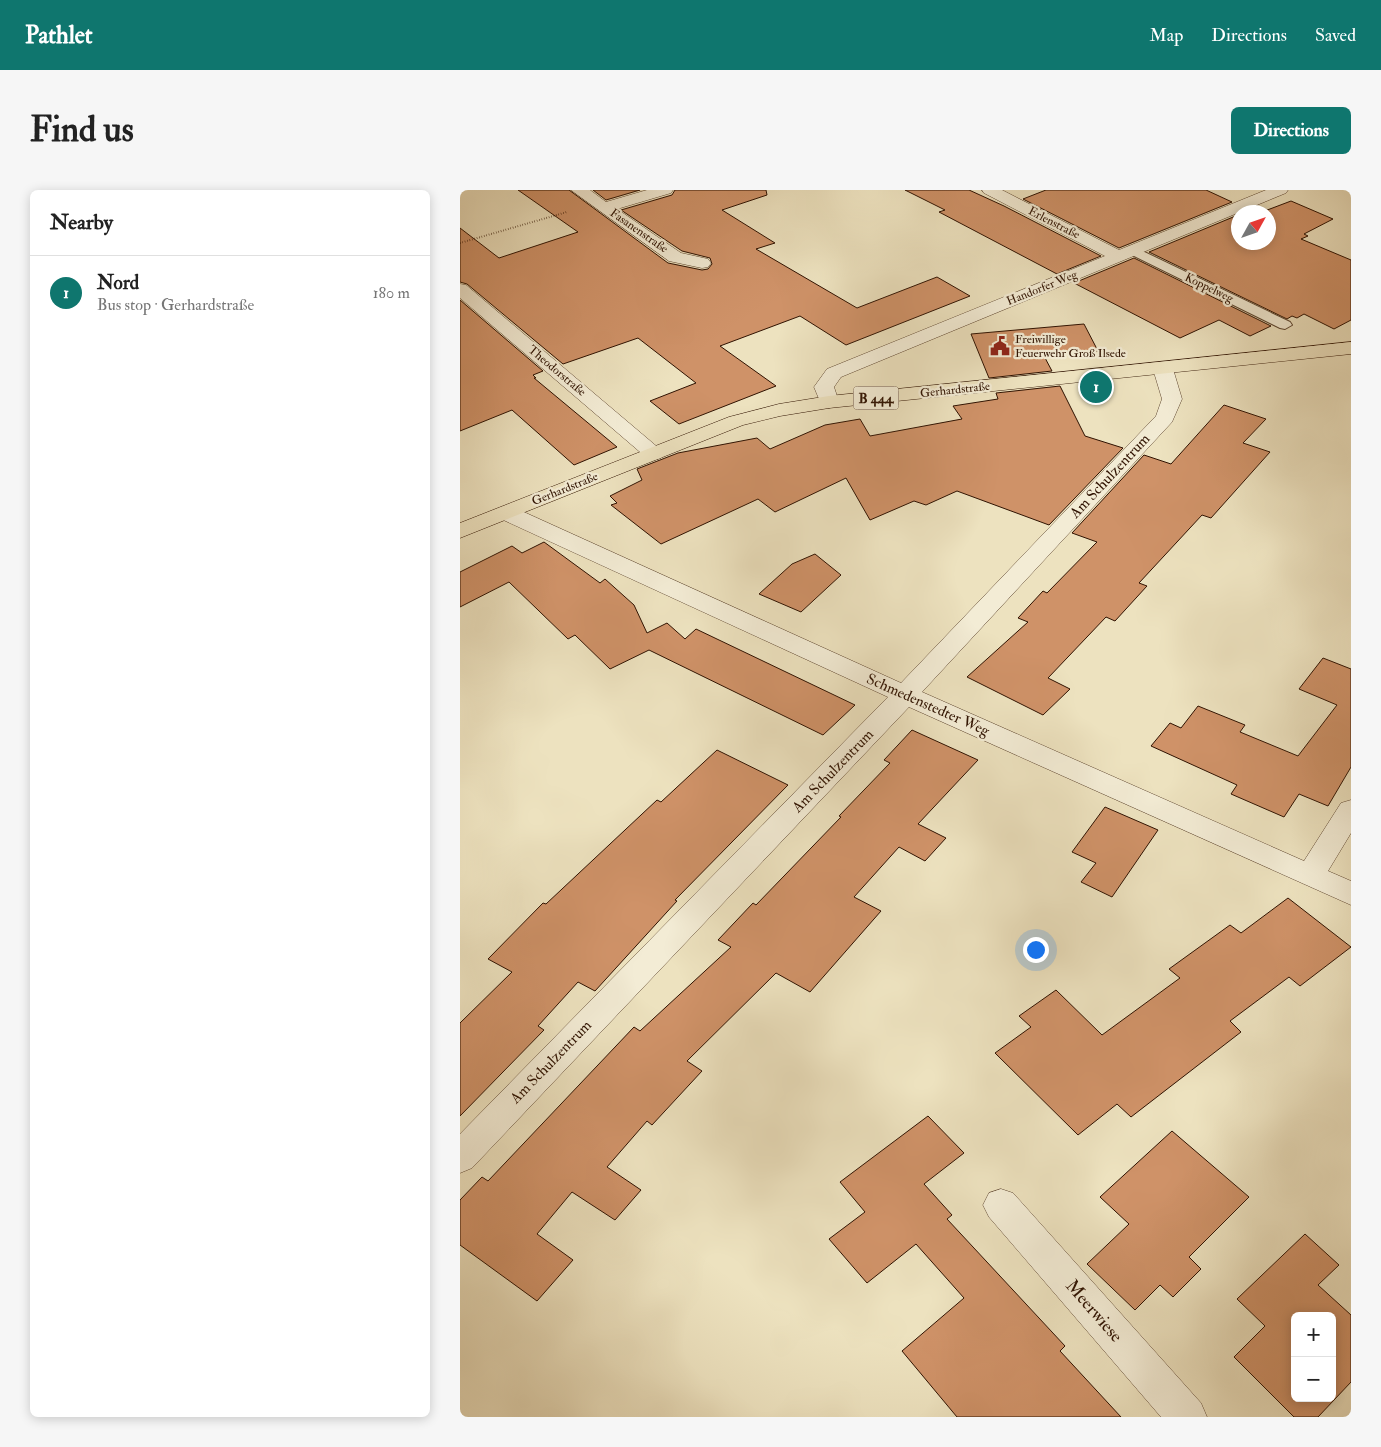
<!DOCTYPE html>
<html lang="en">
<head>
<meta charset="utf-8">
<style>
	:root { --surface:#fff; --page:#f6f6f6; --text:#222; --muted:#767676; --line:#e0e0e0; --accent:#0f766e }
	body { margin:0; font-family:"IM FELL Double Pica",serif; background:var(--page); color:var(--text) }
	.controls { position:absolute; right:15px; bottom:15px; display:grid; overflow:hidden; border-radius:8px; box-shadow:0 2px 12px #0003 }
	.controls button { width:45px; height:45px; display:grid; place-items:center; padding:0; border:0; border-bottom:1px solid var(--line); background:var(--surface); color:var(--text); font:25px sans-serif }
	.compass { position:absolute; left:771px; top:15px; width:45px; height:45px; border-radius:50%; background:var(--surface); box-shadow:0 2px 12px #0003; rotate:50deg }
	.you { position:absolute; left:575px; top:759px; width:18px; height:18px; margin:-12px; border:4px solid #fff; border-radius:50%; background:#1a73e8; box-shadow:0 0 0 8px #1a73e833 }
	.badge { display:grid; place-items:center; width:32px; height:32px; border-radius:50%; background:var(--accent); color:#fff; font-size:16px; font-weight:700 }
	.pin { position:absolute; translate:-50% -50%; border:2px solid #fff; box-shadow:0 1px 5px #0006 }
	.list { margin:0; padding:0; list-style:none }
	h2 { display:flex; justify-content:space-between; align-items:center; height:65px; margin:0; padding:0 20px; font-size:21px }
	h2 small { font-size:16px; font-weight:400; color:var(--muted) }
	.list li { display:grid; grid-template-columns:32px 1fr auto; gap:15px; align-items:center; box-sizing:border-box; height:75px; padding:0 20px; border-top:1px solid var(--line) }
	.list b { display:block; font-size:19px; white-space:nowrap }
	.list p { margin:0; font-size:16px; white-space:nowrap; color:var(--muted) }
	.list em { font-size:16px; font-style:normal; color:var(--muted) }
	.map { position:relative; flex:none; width:891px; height:1227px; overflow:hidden; border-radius:8px }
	header { display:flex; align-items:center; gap:30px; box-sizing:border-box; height:70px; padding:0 25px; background:var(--accent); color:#fff }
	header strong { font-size:24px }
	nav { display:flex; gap:28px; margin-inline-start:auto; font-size:18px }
	.intro { display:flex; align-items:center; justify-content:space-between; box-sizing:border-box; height:120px; padding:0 30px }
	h1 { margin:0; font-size:35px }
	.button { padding:12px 22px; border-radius:8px; background:var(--accent); color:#fff; font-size:18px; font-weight:700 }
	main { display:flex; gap:30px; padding:0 30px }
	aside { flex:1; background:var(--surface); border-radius:8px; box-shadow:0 2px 12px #0003 }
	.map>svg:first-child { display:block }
</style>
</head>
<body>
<header>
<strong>Pathlet</strong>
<nav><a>Map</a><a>Directions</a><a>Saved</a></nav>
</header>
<div class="intro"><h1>Find us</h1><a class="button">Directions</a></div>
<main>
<aside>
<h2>Nearby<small></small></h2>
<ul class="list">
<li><span class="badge">1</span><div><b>Nord</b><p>Bus stop · Gerhardstraße</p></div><em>180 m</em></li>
</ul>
</aside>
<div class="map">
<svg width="891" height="1227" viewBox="0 0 891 1227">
	<rect width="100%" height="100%" fill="#ede2bf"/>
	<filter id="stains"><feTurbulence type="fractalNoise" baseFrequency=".004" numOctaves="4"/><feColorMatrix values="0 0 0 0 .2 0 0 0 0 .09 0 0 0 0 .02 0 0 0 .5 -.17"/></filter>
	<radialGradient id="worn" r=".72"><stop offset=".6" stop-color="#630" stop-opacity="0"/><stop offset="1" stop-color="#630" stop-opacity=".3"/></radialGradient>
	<g fill="#cf9268" stroke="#2f1201" fill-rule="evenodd">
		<polygon points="58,0 109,0 208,73 242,80 248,79 252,74 250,68 222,61 161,20 212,5 215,0 306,0 307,5 262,20 315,53 296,59 397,118 477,87 510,106 386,155 340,126 260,156 316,196 219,234 190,211 236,193 178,148 103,174 7,94 0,92 0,38 39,68 118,42"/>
		<polygon points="133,0 180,0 146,10"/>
		<polygon points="445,0 509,0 544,16 641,66 597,84 479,22 485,20"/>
		<polygon points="586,0 746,0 772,12 659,58 563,9"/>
		<polygon points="831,11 873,29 844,44 848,46 841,49 891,70 891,130 874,139 844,124 837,128 832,126 827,129 689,62 778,25 778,52 808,52 808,22 802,22"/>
		<polygon points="674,68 811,136 790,146 759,130 720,148 614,93"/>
		<polygon points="0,110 83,181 73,185 76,188 74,188 157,257 114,275 52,220 0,241"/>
		<polygon points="624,134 638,161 584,166 592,181 529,188 511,144"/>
		<polygon points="600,196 625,246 663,258 589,335 497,301 466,315 454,311 410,330 386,288 315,322 298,309 201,354 151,315 157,313 150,306 182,290 177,279 218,263 297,248 310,259 365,235 400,229 410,246 502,229 493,216 538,209 536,203"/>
		<polygon points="764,215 806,229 783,253 810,262 751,328 742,325 679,393 687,396 655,431 646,427 588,488 610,499 583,525 507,487 568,432 558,428 583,401 587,403 637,352 612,343 684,265 711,274"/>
		<polygon points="84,352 140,393 145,389 174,415 187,443 207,433 225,449 236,439 395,515 363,545 189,460 150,479 115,445 108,449 49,392 0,417 0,382 52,356 62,363"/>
		<polygon points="355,364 381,385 341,422 299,404 332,374"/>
		<polygon points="863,468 891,479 891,577 868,616 839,604 824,627 771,604 777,595 691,556 710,533 721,538 738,516 785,535 780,542 838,566 877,515 839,499"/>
		<polygon points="452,540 518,570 458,634 486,648 465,671 439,657 394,707 421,721 350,802 316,783 227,871 242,881 192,935 187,931 147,977 181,1000 155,1030 112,1002 77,1044 113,1070 77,1111 0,1055 0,1010 22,987 28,991 174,837 180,841 271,757 258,750 293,713 296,715 381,627 379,626 430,573 424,570"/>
		<polygon points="257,560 328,595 215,710 217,711 135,801 118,792 78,836 84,840 0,926 0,833 52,782 28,769 83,713 86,714 197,610 201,612"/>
		<polygon points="645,617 698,640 652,707 621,692 636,673 612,662"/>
		<polygon points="828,708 891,757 840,796 829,787 770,831 781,842 671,927 657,914 618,945 535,863 571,837 559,826 596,800 642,845 720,788 709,779 770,735 781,743"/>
		<polygon points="468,926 504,963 464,994 492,1025 487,1029 605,1156 600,1161 661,1227 497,1227 442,1161 504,1108 456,1054 407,1093 369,1049 405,1022 380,992"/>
		<polygon points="712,941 789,1007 729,1067 741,1079 713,1107 700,1095 675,1120 627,1074 669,1034 640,1007"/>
		<path d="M845,1044l34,31 -21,20 33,30v67l-33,35h-24l-60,-60 31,-31 -28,-27zM835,1126h37v82h-37z"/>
	</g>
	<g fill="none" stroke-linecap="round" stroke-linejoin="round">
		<defs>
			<polygon id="service" points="672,56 830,132 832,135 825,139 820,138 668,63 666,60 668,57"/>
			<g id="minor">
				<polygon points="111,0 130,0 146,12 187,0 213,0 211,3 157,19 221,63 248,69 251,73 248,77 242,78 209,71"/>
				<polygon points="522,0 542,0 659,60 806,0 828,0 826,3 381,187 374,197 379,212 376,216 369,218 362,216 354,197 367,179 645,66 524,3"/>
				<polygon points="0,94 6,95 201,260 204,264 201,268 194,270 187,268 0,108"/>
				<polygon points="703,173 710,175 713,179 722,209 712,232 462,502 844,671 881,613 891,610 891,643 868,681 891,691 891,715 449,517 12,978 0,983 0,944 428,507 39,328 36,323 39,318 47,316 55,318 441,493 696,226 702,209 693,179 696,175"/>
				<polygon points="541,999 553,1003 741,1213 747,1227 701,1227 529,1027 523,1015 529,1003"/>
			</g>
			<polygon id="primary" points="891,152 891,164 369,218 320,226 283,235 0,348 0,333 269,227 319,214 369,206"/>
		</defs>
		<use href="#service" stroke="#5e4630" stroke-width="2"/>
		<use href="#minor" stroke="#5e4630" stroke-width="1"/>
		<use href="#primary" stroke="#2f1201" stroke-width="1"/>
		<polyline stroke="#2f1201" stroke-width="2" stroke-dasharray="0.5 2" stroke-linecap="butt" points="0,53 107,22"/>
		<use href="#service" fill="#f3ecd5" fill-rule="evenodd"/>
		<use href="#minor" fill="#f3ecd5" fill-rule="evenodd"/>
		<use href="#primary" fill="#ede2bf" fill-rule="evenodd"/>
	</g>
	<defs>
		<symbol id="civic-bare" viewBox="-9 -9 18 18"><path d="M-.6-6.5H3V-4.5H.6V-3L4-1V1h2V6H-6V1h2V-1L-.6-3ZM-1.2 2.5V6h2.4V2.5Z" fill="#8f2418" stroke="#f3ecd5" stroke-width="2.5" paint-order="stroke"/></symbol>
	</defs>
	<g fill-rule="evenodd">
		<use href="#civic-bare" x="526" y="142" width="28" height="28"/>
	</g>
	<g text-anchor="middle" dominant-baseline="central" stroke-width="4.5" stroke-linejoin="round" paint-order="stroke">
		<g font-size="12" fill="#2f1201" stroke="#f3ecd5">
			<text transform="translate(594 33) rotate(27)">Erlenstraße</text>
			<text transform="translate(179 41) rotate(35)">Fasanenstraße</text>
			<text transform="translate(582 98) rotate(-22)">Handorfer Weg</text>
			<text transform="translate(749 98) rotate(26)">Koppelweg</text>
			<text transform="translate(97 181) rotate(40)">Theodorstraße</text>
			<text transform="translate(495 200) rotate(-6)">Gerhardstraße</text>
			<text transform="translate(105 299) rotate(-22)">Gerhardstraße</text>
		</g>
		<g font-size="12" fill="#2f1201" stroke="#f3ecd5" text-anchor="start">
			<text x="555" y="149">Freiwillige<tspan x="555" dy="14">Feuerwehr Groß Ilsede</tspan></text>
		</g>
		<rect fill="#f3ecd5" stroke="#6a5341" stroke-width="1" x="393.5" y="196.5" width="45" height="23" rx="4"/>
		<g font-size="14" font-weight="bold" fill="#2f1201">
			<text x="416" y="208">B 444</text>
		</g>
		<g font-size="15" fill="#2f1201" stroke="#f3ecd5">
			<text transform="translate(650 286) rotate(-47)">Am Schulzentrum</text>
			<text transform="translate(468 515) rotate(24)">Schmedenstedter Weg</text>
			<text transform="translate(373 581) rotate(-46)">Am Schulzentrum</text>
			<text transform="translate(91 872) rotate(-46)">Am Schulzentrum</text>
		</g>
		<g font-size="18" fill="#2f1201" stroke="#f3ecd5">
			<text transform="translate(634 1121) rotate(49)">Meerwiese</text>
		</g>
	</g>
	<rect width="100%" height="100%" filter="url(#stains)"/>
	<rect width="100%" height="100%" fill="url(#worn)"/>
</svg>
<div class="controls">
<button>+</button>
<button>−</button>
</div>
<svg class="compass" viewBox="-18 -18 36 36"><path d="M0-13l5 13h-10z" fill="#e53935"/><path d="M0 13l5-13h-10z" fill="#767676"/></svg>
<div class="you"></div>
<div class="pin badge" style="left:636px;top:197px">1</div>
</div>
</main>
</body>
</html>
